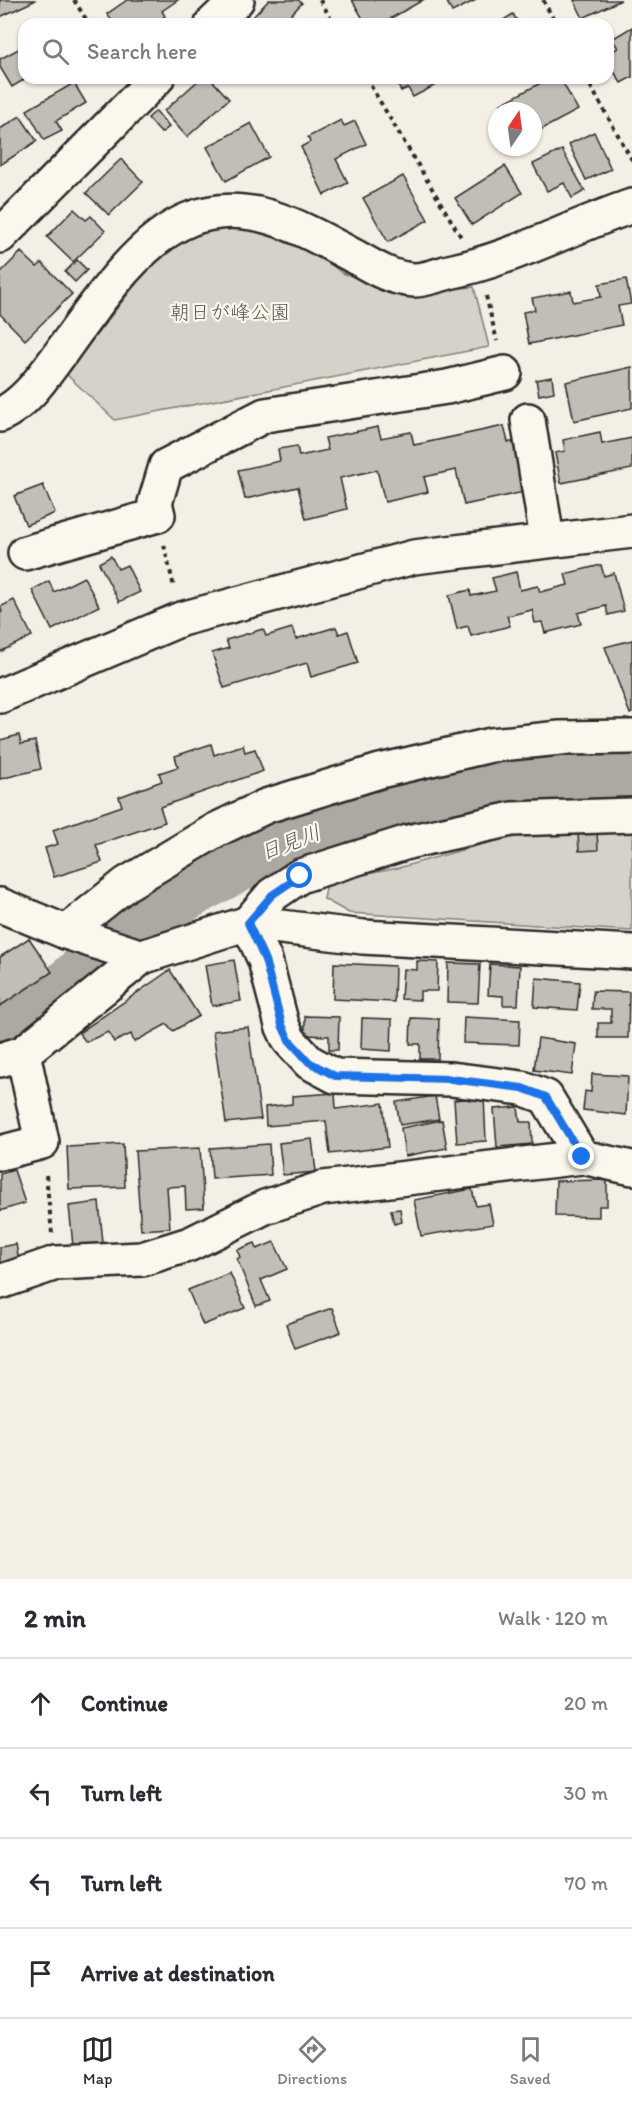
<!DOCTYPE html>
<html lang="en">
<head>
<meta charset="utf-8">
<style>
	:root { --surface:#fff; --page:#f2f2f3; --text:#2b2b33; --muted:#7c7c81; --line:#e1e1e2; --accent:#2b2b2b }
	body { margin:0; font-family:Itim,"Klee One",sans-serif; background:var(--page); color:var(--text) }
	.compass { position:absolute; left:488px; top:102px; width:54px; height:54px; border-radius:50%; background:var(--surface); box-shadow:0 2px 4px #0004; rotate:13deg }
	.stop { position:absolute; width:18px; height:18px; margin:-14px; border:4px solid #1a73e8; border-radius:50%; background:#fff }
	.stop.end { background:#1a73e8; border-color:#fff; box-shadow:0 2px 6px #0008 }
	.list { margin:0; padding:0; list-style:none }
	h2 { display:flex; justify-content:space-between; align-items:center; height:78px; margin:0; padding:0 24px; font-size:26px }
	h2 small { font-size:20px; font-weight:400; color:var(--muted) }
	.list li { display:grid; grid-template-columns:39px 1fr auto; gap:18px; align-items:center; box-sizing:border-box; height:90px; padding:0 24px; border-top:2px solid var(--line) }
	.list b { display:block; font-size:22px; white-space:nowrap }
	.list em { font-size:20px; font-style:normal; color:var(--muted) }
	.icon { flex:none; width:33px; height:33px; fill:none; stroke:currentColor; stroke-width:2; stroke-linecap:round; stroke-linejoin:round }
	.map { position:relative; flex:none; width:632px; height:1579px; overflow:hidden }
	.search { position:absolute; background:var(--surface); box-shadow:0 2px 4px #0004; left:18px; right:18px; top:18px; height:66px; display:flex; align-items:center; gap:15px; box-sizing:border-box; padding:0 21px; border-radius:18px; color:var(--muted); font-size:22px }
	.sheet { height:438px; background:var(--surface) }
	nav { display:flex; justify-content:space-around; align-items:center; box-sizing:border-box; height:84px; border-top:2px solid var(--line); background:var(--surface); font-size:16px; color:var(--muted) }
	nav a { display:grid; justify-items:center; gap:3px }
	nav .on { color:var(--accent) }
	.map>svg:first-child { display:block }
</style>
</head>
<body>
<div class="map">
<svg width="632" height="1579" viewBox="0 0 632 1579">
	<rect width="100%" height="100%" fill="#f3efe4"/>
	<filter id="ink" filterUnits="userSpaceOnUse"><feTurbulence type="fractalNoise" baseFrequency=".0167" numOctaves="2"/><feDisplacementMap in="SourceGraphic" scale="12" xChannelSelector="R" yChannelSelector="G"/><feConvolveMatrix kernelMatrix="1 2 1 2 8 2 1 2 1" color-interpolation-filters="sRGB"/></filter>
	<g filter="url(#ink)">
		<g fill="#d5d2c9" stroke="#807e7a" stroke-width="1.5">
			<polygon points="256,228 303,242 342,273 405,292 474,287 489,347 115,420 66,374 156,258 206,229"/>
			<polygon points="632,832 632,931 349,913 324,899 327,882 398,868 519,834"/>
		</g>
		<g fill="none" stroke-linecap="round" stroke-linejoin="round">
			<path stroke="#aca9a2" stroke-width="56" d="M0,1034c60,-27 100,-84 153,-121 120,-81 264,-119 406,-134 24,-2 49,-1 73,-1"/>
		</g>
		<g fill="#c0beb6" stroke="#2b2b2b" stroke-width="1.5">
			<polygon points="0,0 36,0 0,17"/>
			<polygon points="178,0 162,11 165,16 154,24 114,24 107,14 127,0"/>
			<polygon points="269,0 298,0 302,3 282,24 251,24 255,20 252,18"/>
			<polygon points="352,0 423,0 381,24 366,24"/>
			<polygon points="446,0 476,0 452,12"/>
			<polygon points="574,0 621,0 583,18"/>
			<polygon points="513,14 519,24 497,24"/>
			<polygon points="632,27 632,77 621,83 608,62 608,54 618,48 612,39"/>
			<polygon points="24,46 24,78 27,78 12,87 0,67 0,59"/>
			<polygon points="201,78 210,78 229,99 187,137 164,111"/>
			<polygon points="394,78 449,78 413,97 408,88 401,91"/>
			<polygon points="550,78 560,78 578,110 533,134 533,111 505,111 501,104"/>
			<polygon points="74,83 86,103 56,121 62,131 44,140 27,110"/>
			<polygon points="156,111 169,127 161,133 148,118"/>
			<polygon points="20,116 37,141 0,165 0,129"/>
			<polygon points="341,120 344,126 355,121 366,144 336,159 348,183 324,195 301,147 310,142 308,137"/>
			<polygon points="251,123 269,157 226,181 207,147"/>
			<polygon points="594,132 611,169 586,180 569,144"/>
			<polygon points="562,150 585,191 572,198 564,183 547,191 533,164"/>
			<polygon points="121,159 143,182 109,215 86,193"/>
			<polygon points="505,166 522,193 472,225 455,198"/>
			<polygon points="403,176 428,220 388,242 363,198"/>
			<polygon points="74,209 86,220 91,216 105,231 73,262 47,237"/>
			<polygon points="21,252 37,267 42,263 72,294 25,340 0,314 0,273"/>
			<polygon points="77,260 87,270 75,282 65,272"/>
			<polygon points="626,279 631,304 618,306 622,325 529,344 523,312 535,310 532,298 571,291 573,302 601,297 599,284"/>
			<polygon points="632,367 632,408 574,421 566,382"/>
			<polygon points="552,377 554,392 539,395 536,380"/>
			<polygon points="504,426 508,442 513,442 524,492 464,505 456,470 424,477 428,492 385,502 377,470 340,478 347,509 306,519 298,487 245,499 238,470 280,461 278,449 297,446 299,456 328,450 325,438 378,427 381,438 411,432 414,445"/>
			<polygon points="600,432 602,444 632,438 632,469 561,483 555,453 565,451 563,440"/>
			<polygon points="43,485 55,513 26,525 14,496"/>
			<polygon points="111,556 118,569 127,565 140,592 119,602 99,563"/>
			<polygon points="601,565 604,576 614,573 624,611 608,615 606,606 578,613 581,624 545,633 542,622 535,623 532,610 507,616 510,626 471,636 468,626 457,629 449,595 470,590 471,596 496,591 492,578 516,572 520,590 538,586 540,592 568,585 565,574"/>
			<polygon points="84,577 99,606 52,630 32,590 49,581 54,592"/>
			<polygon points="14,600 32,636 0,652 0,613 2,612 0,607"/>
			<polygon points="336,627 339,634 348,631 358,663 311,677 307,663 224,688 212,653 229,648 226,640 263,629 266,636 292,628 296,639"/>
			<polygon points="632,640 632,713 630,714 605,647"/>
			<polygon points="19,735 21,744 35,741 41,769 0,779 0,740"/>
			<polygon points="211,744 214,755 243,745 245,752 255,749 263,771 160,807 165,822 96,845 102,862 54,877 45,848 58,844 53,830 122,806 119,797 162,781 159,773 178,767 175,756"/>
			<polygon points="597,832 598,850 579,851 578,833"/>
			<polygon points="29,938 52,972 0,1006 0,957"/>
			<polygon points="234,960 241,1001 212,1006 205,965"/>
			<polygon points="417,961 438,962 437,991 420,991 420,1000 401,999 403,969 417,970"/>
			<polygon points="334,963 395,966 394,1002 333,999"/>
			<polygon points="448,963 480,964 478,1003 447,1002"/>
			<polygon points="490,964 520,966 518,1005 503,1005 503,996 488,995"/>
			<polygon points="170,970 199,1016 173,1031 167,1024 134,1042 131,1034 114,1042 108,1032 86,1042 79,1033"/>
			<polygon points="536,978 580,982 577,1010 534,1007"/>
			<polygon points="593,991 629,992 628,1038 598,1038 598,1023 611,1023 611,1009 592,1009"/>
			<polygon points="305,1016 339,1017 338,1050 329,1050 329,1036 305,1035"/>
			<polygon points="464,1017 520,1020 519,1045 463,1043"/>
			<polygon points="362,1018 392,1019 391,1051 361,1049"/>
			<polygon points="411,1018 439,1019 438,1059 420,1059 420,1044 410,1044"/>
			<polygon points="248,1027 261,1119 226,1123 213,1031"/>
			<polygon points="538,1038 576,1044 572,1075 534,1070"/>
			<polygon points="592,1074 628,1076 626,1115 583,1110 585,1091 591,1092"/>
			<polygon points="335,1093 336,1109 383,1103 388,1147 330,1154 326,1121 266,1126 265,1107 292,1104 292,1096"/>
			<polygon points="435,1096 439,1119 400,1125 396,1102"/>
			<polygon points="484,1097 486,1141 457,1143 454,1100"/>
			<polygon points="518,1107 520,1122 531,1122 532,1144 497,1147 494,1109"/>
			<polygon points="442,1120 447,1148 405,1156 401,1128"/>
			<polygon points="312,1139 316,1172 283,1175 279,1143"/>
			<polygon points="123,1144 125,1187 69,1189 67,1147"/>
			<polygon points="269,1144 271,1175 212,1179 210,1148"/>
			<polygon points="200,1148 204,1208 186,1209 185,1186 167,1187 170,1228 141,1230 135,1151"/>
			<polygon points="14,1170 25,1203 0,1211 0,1174"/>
			<polygon points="607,1180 607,1206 599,1206 599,1217 555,1216 556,1181"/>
			<polygon points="472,1189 476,1206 489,1204 493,1224 421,1236 414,1200"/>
			<polygon points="99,1202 103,1243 73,1246 69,1206"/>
			<polygon points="400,1209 402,1222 394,1224 391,1210"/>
			<polygon points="274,1242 287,1269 261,1280 270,1301 256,1306 237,1259 240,1257 237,1250 255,1243 257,1249"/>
			<polygon points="16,1244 19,1261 0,1264 0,1247"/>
			<polygon points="230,1273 245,1308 203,1325 188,1290"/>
			<polygon points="332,1308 341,1332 295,1349 286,1324"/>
		</g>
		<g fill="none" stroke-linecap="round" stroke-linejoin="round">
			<defs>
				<g id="minor">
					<polyline points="212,24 237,0"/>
					<polyline points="0,236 157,78"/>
					<path d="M0,415c25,-12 40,-34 57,-57 32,-44 80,-119 133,-139 61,-24 116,12 169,40 17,10 35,20 55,21 11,0 24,-5 35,-8 63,-13 121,-45 183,-66"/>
					<polyline points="528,420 547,539"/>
					<polyline points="25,553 158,515 155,503 166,466 265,415 447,387 505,373"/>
					<polyline points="0,696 181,619 414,557 632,531"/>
					<polyline points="0,905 66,932 142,957"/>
					<polyline points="248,923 265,960 282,1025 289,1040 309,1062 335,1076 451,1079 522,1088 546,1097 582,1157"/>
					<polyline points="248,923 272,895 300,876 408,842 512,819 632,815"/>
					<polyline points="66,932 126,884 216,830 266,806 380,771 491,745 560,738 632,737"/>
					<polyline points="0,1060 23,1053 142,957 248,923 363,937 632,952"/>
					<polyline points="0,1153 42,1142 23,1053"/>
					<polyline points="0,1282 56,1263 142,1259 190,1244 265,1207 323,1188 582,1157 632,1168"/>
				</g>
			</defs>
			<use href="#minor" stroke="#2b2b2b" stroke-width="38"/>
			<g stroke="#2b2b2b" stroke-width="4" stroke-dasharray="4.5 4.5" stroke-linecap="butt">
				<polyline points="74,0 89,24"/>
				<polyline points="320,0 334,24"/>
				<polyline points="543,0 556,24"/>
				<polyline points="366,78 461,237"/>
				<polyline points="586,78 632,160"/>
				<polyline points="486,296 497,341"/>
				<polyline points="164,545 174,587"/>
				<polyline points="46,1175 52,1233"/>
			</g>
			<use href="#minor" stroke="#fbf7ec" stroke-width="33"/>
		</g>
	</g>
	<g fill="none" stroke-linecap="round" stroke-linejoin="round" filter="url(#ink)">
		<polyline stroke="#1a73e8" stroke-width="8" points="300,876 272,895 248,923 265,960 282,1025 289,1040 309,1062 335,1076 451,1079 522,1088 546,1097 582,1157"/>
	</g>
	<g text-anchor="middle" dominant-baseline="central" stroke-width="4.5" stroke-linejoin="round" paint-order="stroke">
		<g font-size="20" fill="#565552" stroke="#fbf7ec">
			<text x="230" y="312">朝日が峰公園</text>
		</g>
		<g font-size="21" font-style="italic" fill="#585755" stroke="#fbf7ec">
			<text transform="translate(290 842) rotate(-21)">日見川</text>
		</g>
	</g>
</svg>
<svg class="compass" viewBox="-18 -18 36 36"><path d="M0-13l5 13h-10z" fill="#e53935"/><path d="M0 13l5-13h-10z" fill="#7c7c81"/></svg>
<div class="stop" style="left:300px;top:876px"></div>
<div class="stop end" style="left:582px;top:1157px"></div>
<div class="search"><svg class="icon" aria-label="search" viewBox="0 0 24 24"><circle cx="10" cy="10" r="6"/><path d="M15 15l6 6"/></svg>Search here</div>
</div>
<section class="sheet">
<h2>2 min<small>Walk · 120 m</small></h2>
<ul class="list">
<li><svg class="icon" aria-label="ahead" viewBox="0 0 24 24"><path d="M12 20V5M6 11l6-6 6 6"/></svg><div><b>Continue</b></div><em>20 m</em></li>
<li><svg class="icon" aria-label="left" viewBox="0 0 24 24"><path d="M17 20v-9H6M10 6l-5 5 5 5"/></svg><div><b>Turn left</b></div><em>30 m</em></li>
<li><svg class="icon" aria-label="left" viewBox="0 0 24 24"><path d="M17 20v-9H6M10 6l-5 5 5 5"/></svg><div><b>Turn left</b></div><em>70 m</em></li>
<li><svg class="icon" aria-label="arrive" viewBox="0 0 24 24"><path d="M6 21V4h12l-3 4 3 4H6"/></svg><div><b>Arrive at destination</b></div></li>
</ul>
</section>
<nav>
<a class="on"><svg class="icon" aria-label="map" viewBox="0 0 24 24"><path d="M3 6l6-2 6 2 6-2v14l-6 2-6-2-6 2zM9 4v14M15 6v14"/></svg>Map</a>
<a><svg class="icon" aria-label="directions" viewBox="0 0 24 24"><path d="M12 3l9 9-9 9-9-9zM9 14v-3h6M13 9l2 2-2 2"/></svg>Directions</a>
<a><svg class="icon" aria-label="saved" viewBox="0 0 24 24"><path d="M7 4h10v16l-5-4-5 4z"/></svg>Saved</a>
</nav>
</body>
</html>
